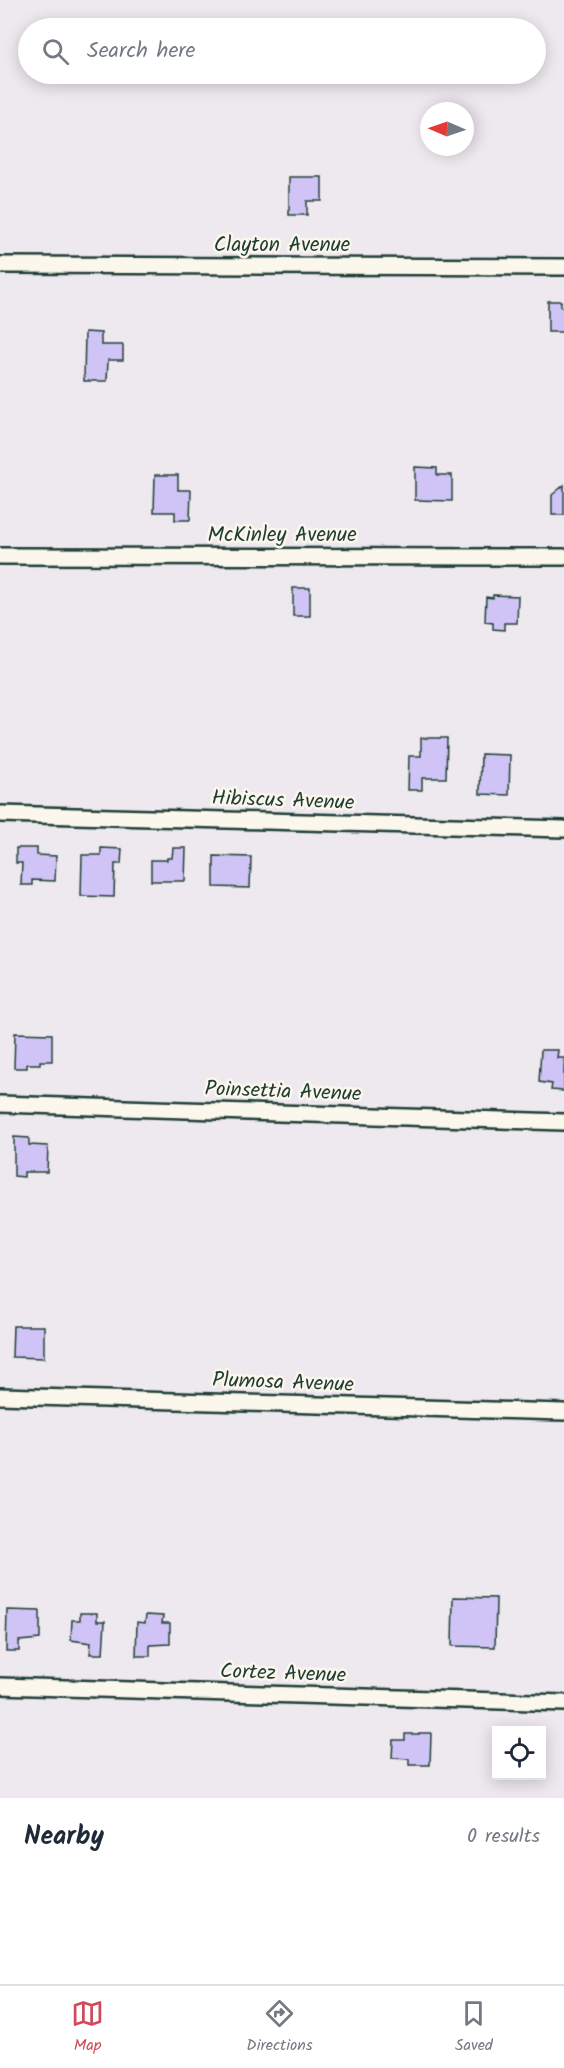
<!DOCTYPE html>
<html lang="en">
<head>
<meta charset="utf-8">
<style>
	:root { --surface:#fff; --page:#f2f2f3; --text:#1f2937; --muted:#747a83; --line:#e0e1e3; --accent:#d1495b }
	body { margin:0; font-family:Kalam,sans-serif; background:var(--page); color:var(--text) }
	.controls { position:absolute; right:18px; bottom:18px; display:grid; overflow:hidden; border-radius:0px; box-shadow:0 3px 15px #0003 }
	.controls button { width:54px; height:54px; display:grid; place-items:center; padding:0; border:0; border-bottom:2px solid var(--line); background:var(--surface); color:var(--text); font:30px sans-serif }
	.compass { position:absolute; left:420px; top:102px; width:54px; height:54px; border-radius:50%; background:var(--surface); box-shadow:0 3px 15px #0003; rotate:272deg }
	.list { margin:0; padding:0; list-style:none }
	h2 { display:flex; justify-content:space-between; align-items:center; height:78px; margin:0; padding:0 24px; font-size:26px }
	h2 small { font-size:20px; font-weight:400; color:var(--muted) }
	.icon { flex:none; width:33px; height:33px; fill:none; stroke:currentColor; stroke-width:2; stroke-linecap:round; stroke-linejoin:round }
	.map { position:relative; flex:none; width:564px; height:1798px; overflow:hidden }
	.search { position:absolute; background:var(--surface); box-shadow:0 3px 15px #0003; left:18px; right:18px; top:18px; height:66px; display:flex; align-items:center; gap:15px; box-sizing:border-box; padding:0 21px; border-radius:33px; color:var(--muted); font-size:22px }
	.sheet { height:186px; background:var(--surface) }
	nav { display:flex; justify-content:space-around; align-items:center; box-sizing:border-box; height:84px; border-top:2px solid var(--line); background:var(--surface); font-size:16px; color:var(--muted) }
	nav a { display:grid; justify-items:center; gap:3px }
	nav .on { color:var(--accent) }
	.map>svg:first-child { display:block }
</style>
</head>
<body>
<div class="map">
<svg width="564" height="1798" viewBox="0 0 564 1798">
	<rect width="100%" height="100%" fill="#eee8ef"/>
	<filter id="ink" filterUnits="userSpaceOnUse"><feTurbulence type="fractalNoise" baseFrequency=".0167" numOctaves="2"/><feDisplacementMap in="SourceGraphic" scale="12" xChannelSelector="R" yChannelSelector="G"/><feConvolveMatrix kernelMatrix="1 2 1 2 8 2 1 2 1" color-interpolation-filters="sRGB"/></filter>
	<g filter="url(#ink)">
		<g fill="#d0c4f6" stroke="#1f3d34" stroke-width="1.5">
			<polygon points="289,177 322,177 322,201 307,201 307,215 289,215"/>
			<polygon points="548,301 561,301 561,307 564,307 564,332 548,332"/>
			<polygon points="85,332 101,333 101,345 123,345 123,360 108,360 107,381 84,381"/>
			<polygon points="415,467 437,468 437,475 452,475 452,501 415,500"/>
			<polygon points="155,475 178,475 178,490 191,490 190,520 175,520 175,512 154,512"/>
			<polygon points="564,485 564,515 552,515 552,495"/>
			<rect x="293" y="588" width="17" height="28"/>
			<polygon points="493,595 518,596 517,623 504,623 504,630 493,629 493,623 485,622 486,597 493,598"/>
			<polygon points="421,738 447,738 446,778 422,778 422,790 408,790 409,756 421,756"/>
			<polygon points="481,754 510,755 509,795 480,794"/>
			<polygon points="16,848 37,848 37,855 56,856 55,881 32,880 32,885 21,885 22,863 16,863"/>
			<polygon points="101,848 122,849 121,864 115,864 114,897 81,896 82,855 101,855"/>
			<polygon points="173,848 186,848 185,881 151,881 151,860 167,860 167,858 172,858"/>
			<polygon points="214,856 251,857 250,888 214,887"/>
			<polygon points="15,1033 52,1034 52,1061 40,1061 40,1064 27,1064 27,1068 14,1068"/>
			<polygon points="541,1050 558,1050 557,1058 564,1058 564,1091 551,1090 552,1084 539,1082"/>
			<polygon points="14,1137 29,1138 29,1145 48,1146 47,1172 24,1172 24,1177 14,1176"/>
			<polygon points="13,1326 44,1326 44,1358 12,1357"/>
			<polygon points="453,1597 496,1598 495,1647 452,1646"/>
			<polygon points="7,1610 40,1611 40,1639 19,1641 19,1651 6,1651"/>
			<polygon points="80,1613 97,1613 97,1621 105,1621 103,1654 90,1654 91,1643 71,1640 72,1620 80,1620"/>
			<polygon points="146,1615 163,1616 162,1623 170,1623 170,1644 150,1645 150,1656 136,1656 137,1622 145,1623"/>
			<polygon points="419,1733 431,1733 430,1765 409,1765 409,1759 392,1758 393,1740 405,1740 405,1734 419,1734"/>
		</g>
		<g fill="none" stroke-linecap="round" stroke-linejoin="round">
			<defs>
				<g id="minor">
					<polyline points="0,265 564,267"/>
					<polyline points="0,556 564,557"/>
					<polyline points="0,814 564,829"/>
					<polyline points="0,1104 564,1122"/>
					<polyline points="0,1396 564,1412"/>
					<polyline points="0,1686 564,1703"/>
				</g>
			</defs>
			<use href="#minor" stroke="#1f3d34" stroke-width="20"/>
			<use href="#minor" stroke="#fbf7ec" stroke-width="15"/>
		</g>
	</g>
	<g text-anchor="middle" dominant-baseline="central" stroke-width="5" stroke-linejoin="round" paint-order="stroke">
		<g font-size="21" fill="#1f3d34" stroke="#fbf7ec">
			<text x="282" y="245">Clayton Avenue</text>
			<text x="282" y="535">McKinley Avenue</text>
			<text transform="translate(283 801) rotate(2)">Hibiscus Avenue</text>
			<text transform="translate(283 1092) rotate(2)">Poinsettia Avenue</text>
			<text transform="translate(283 1383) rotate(2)">Plumosa Avenue</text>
			<text transform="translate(283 1674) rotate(2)">Cortez Avenue</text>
		</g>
	</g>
</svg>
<div class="controls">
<button><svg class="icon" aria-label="locate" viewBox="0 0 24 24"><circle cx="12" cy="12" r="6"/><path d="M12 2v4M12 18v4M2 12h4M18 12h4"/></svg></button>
</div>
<svg class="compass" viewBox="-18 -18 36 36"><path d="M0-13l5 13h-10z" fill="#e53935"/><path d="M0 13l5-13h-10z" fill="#747a83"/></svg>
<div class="search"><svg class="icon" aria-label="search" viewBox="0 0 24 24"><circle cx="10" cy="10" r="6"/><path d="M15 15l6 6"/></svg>Search here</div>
</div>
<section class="sheet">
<h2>Nearby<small>0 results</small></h2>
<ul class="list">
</ul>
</section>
<nav>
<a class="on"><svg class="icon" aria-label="map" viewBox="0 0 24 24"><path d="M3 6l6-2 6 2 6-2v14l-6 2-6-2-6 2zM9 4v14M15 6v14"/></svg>Map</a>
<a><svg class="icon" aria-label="directions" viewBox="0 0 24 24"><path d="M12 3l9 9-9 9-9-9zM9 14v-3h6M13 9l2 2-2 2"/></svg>Directions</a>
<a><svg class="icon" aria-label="saved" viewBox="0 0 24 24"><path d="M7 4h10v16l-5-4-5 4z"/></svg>Saved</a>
</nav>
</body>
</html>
